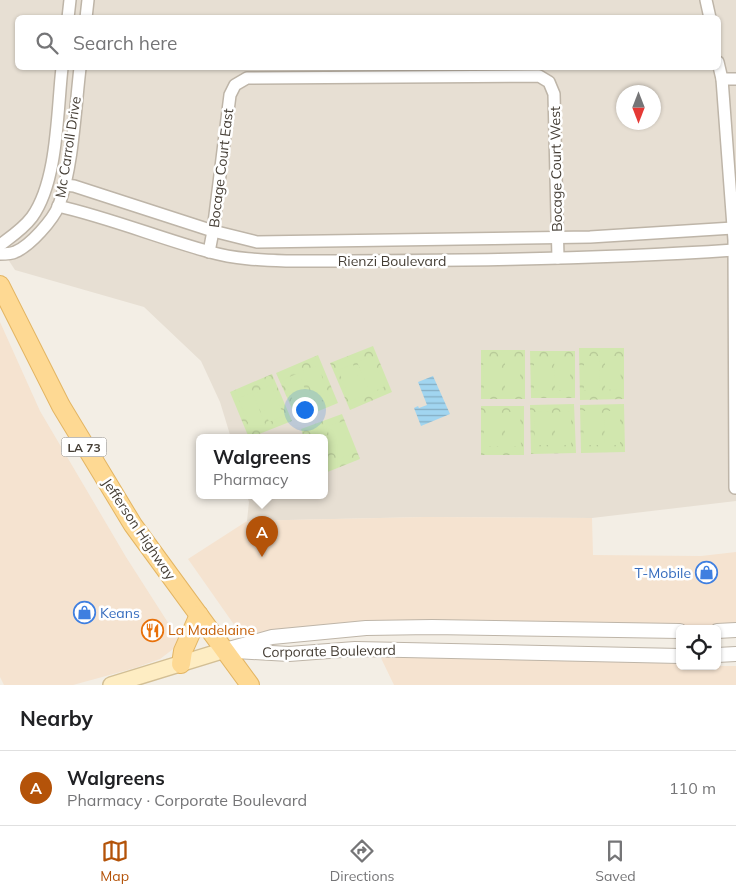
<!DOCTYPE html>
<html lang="en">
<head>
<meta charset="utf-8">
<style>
	:root { --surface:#fff; --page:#f6f6f6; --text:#202124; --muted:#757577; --line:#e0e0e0; --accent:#b45309 }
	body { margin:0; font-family:Mulish,sans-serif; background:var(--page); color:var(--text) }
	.controls { position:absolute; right:15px; bottom:15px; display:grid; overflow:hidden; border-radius:8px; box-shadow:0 1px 4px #0004 }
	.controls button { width:45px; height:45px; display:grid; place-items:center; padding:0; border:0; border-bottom:1px solid var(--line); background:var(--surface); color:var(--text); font:25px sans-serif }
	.compass { position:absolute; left:616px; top:85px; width:45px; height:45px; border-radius:50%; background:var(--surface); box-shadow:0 1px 4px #0004; rotate:180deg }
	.you { position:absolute; left:304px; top:409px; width:18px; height:18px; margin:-12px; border:4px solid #fff; border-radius:50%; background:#1a73e8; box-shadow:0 0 0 8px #1a73e833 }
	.badge { display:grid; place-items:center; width:32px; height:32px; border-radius:50%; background:var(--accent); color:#fff; font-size:16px; font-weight:700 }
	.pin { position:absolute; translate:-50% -41px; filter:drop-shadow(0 1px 2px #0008) }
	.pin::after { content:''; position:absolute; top:26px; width:18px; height:15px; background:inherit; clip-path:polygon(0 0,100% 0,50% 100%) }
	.popup { position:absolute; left:196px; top:434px; width:132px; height:65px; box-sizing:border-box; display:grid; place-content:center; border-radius:8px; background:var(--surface); filter:drop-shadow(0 1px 4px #0005); font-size:16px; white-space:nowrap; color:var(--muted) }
	.popup b { font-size:19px; color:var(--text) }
	.popup::after { content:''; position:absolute; left:50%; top:100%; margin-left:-10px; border:10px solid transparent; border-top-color:var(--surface) }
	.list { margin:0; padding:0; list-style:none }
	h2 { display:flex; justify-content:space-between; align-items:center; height:65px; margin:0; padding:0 20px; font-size:21px }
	h2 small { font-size:16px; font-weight:400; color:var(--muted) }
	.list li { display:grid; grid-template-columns:32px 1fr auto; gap:15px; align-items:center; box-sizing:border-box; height:75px; padding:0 20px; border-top:1px solid var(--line) }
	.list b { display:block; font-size:19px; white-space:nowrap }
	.list p { margin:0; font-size:16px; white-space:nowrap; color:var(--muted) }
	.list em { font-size:16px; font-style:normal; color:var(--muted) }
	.icon { flex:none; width:28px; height:28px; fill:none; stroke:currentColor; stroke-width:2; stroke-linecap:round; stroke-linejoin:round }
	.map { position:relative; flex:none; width:736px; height:685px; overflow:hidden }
	.search { position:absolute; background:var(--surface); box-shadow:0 1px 4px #0004; left:15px; right:15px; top:15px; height:55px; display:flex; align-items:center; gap:12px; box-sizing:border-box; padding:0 18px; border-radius:8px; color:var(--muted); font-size:19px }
	.sheet { height:140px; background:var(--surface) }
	nav { display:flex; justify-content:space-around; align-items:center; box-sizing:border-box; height:70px; border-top:1px solid var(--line); background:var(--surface); font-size:14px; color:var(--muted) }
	nav a { display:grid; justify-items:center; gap:2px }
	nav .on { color:var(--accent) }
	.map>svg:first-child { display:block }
</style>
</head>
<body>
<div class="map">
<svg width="736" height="685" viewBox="0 0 736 685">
	<defs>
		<pattern id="forest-crowns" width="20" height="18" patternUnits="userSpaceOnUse" patternTransform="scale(1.25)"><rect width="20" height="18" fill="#d1e7ae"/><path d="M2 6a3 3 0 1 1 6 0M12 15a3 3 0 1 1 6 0" fill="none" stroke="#b5c796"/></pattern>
		<pattern id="water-rules" width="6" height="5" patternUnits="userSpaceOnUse" patternTransform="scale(1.25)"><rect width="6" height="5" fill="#a1d5f0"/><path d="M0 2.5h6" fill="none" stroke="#85aec3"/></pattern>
	</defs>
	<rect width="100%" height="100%" fill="#f3eee5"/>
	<path fill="#e7dfd3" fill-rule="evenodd" d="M0,0h736v501l-144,17 -167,-1 -178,4 2,-19 -2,-6h77v-58h-93l-11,-36 -19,-41 -57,-54 -129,-37 -15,-23zM18,18h700v50h-700zM624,92h30v30h-30z"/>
	<g fill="#f5e3d0">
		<polygon points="0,322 40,411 126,557 181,643 160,659 135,668 73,685 4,685 0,677"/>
		<polygon points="425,517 592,518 593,555 701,556 736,552 736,629 514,629 272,637 235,626 188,559 247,521"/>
		<polygon points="380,656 657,663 680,664 680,666 736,666 736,685 394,685"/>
	</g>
	<g fill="url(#forest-crowns)">
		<polygon points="373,346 392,392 350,410 330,363"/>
		<polygon points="579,348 624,348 624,399 580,400"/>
		<rect x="481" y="350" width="44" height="49"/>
		<polygon points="530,351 575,351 575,398 531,398"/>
		<polygon points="318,355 338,403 297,420 276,373"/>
		<polygon points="272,374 292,421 249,438 230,392"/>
		<polygon points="574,404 576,453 531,454 530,405"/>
		<polygon points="624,404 625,452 581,453 580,405"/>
		<rect x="481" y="406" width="43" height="49"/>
		<polygon points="342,414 360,459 325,473 324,438 304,438 301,429"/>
	</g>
	<g fill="#d1e7ae">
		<polygon points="372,356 384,387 370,393 357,362"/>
		<polygon points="584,356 599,356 600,390 584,390"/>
		<polygon points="605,356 620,356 621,389 605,390"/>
		<polygon points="483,357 499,357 499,391 484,391"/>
		<rect x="505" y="357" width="15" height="34"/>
		<polygon points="534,357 549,357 549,390 534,391"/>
		<polygon points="554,357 570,357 570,390 555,390"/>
		<polygon points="353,364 365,395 351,401 338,370"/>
		<polygon points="318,366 330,397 316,403 303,371"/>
		<polygon points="299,373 311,405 297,410 284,379"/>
		<polygon points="271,385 284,416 269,422 257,391"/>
		<polygon points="253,393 265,424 251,430 238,398"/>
		<polygon points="550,411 550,445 535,445 534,412"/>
		<polygon points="571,411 571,445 555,445 555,412"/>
		<polygon points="583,411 599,411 599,445 584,445"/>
		<polygon points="604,411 620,411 620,445 605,445"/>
		<polygon points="505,412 520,412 521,446 505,446"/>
		<rect x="484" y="413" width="16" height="33"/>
		<polygon points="341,422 353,453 339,459 326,427"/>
	</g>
	<polygon fill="url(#water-rules)" points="433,376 450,414 421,426 414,408 418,406 419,408 427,405 418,382"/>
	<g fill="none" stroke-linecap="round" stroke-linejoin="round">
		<defs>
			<g id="minor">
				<polyline points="706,0 710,18"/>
				<polyline points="68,18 70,0"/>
				<polyline points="86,18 88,0"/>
				<polyline points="718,62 722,79 734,240 735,488"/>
				<polyline points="722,79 736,79"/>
				<polyline points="64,185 74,186 213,231 257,242 590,237 733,228"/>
				<path d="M58,206c52,12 101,32 152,46 25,7 50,8 76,9 150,0 299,-1 448,-11"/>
				<path d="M0,245c12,-9 23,-16 32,-28 26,-36 25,-106 30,-149"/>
				<polyline points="209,252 213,231 230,95 235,85 247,78 539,76 549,82 554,94 558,258"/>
				<path d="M0,254c5,0 11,0 15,-2 15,-6 38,-32 44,-47 14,-40 16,-95 21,-137"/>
			</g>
			<g id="tertiary">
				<polyline points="717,631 736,630"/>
				<polyline points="225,650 272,637 366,628 432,627 680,631"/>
				<polyline points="236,651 289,654 355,649 404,650 680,656"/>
				<polyline points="717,655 736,654"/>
			</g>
			<polyline id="secondary" points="111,685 225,650"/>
			<g id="primary">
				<polyline points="0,285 61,406 133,525 250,685"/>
				<polyline points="181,664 183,651 199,615"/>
			</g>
		</defs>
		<use href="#minor" stroke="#beb5a8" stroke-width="14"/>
		<use href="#tertiary" stroke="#beb5a8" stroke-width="16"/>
		<use href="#secondary" stroke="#d3bf95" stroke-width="18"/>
		<use href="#primary" stroke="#e3b563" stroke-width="20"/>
		<use href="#minor" stroke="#fff" stroke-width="11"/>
		<use href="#tertiary" stroke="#fff" stroke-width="14"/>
		<use href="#secondary" stroke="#feedc3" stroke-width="15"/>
		<use href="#primary" stroke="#fed993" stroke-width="18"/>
	</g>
	<defs>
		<symbol id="shop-ring" viewBox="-11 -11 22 22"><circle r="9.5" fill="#fff" stroke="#3f7fe0" stroke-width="1.5"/><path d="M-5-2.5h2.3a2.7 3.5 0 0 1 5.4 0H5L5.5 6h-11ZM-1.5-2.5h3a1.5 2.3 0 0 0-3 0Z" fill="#3f7fe0"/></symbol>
		<symbol id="restaurant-ring" viewBox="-11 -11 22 22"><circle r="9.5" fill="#fff" stroke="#e8710a" stroke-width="1.5"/><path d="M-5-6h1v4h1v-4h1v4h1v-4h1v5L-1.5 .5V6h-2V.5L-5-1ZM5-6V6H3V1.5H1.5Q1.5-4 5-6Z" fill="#e8710a"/></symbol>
	</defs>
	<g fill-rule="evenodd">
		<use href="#shop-ring" x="694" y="560" width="25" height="25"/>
		<use href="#shop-ring" x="72" y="600" width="25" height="25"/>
		<use href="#restaurant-ring" x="140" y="618" width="25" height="25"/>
	</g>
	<g text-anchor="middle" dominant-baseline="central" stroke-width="5" stroke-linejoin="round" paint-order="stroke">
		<rect fill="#fff" stroke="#7d7872" stroke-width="1" x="61.5" y="437.5" width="45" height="19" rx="4"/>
		<g font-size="12" font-weight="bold" fill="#453e35">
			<text x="84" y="447">LA 73</text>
		</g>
		<g font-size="14" fill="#453e35" stroke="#fff">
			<text transform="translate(68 147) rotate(-81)">Mc Carroll Drive</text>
			<text transform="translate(221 168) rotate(-83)">Bocage Court East</text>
			<text transform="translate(556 169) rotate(-91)">Bocage Court West</text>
			<text x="392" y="261">Rienzi Boulevard</text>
			<text transform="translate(139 529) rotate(56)">Jefferson Highway</text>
			<text transform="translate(329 651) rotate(-1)">Corporate Boulevard</text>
		</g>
		<g font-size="14" fill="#366cbe" stroke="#fff" text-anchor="end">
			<text x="691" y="573">T-Mobile</text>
			<text x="100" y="613" text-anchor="start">Keans</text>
		</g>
		<g font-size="14" fill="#c56008" stroke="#fff" text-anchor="start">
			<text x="168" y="630">La Madelaine</text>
		</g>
	</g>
</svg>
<div class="controls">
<button><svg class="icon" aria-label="locate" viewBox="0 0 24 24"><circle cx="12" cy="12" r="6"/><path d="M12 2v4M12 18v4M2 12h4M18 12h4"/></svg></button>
</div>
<svg class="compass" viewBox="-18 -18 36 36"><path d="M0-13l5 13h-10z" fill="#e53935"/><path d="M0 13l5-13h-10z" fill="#757577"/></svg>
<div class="you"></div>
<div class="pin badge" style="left:262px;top:557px">A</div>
<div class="popup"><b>Walgreens</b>Pharmacy</div>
<div class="search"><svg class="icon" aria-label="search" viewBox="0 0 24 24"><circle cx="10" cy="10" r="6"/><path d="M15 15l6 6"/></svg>Search here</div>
</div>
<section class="sheet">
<h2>Nearby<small></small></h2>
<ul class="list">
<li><span class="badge">A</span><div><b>Walgreens</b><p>Pharmacy · Corporate Boulevard</p></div><em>110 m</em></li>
</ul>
</section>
<nav>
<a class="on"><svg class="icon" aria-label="map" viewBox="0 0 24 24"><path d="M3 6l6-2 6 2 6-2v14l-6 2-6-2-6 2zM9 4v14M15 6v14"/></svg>Map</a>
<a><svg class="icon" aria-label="directions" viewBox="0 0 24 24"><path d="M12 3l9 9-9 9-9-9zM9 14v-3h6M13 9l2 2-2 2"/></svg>Directions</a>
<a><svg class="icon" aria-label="saved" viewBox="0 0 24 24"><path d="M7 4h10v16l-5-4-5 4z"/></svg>Saved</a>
</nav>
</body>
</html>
